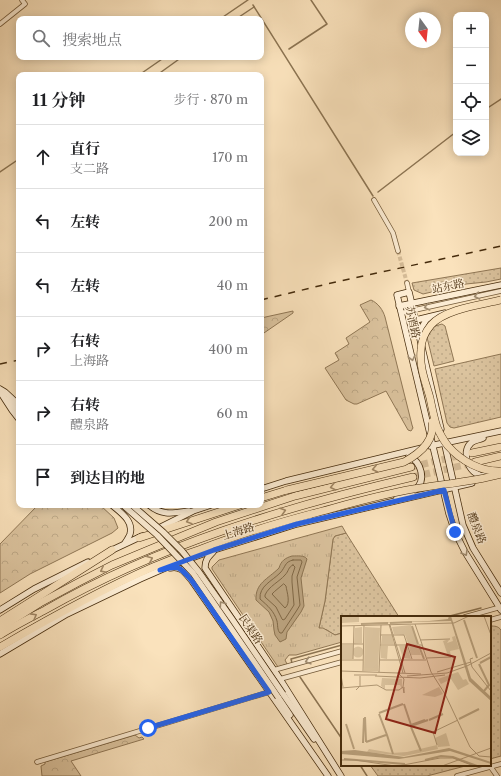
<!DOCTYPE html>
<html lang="zh">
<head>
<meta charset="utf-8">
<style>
	:root { --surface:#fff; --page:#f6f6f6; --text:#202124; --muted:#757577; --line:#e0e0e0 }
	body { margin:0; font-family:"Libre Caslon Text","Noto Serif SC",serif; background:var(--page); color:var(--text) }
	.controls { position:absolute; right:12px; top:12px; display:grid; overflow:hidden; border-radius:8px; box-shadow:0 2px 10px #0003 }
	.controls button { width:36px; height:36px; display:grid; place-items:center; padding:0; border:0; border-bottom:1px solid var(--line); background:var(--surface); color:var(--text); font:20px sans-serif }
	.compass { position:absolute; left:405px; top:12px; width:36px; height:36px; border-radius:50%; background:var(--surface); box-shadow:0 2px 10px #0003; rotate:165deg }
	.stop { position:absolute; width:12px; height:12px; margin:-9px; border:3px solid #2563eb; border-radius:50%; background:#fff }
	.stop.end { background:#2563eb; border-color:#fff; box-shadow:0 1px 4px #0008 }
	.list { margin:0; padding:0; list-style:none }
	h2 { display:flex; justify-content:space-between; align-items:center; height:52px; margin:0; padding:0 16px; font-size:17px }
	h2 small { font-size:13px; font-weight:400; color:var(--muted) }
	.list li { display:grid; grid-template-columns:26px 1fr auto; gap:12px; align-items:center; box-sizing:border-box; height:64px; padding:0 16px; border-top:1px solid var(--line) }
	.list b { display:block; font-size:15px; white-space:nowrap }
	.list p { margin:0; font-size:13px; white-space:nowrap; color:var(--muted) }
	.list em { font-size:13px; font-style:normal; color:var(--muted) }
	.icon { flex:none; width:22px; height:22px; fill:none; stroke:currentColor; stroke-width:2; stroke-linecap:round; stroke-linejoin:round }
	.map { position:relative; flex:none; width:501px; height:776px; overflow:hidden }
	.search { position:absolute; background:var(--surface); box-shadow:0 2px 10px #0003; left:16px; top:16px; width:248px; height:44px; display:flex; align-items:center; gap:10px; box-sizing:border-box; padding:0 14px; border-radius:8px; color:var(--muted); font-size:15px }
	.panel { position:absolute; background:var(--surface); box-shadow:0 2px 10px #0003; left:16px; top:72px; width:248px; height:436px; border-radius:8px }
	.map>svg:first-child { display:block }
</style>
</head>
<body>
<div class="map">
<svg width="501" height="776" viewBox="0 0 501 776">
	<defs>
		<pattern id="grass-dots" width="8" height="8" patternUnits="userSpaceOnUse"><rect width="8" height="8" fill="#dbc39e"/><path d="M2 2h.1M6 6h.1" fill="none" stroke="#bda887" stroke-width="1.8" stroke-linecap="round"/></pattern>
		<pattern id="forest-crowns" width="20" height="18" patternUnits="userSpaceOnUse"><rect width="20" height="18" fill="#dbc39e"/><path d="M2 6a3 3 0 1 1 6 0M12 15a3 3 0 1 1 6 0" fill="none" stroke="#bda887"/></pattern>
		<pattern id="park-tufts" width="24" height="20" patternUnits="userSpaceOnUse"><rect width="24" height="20" fill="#dbc39e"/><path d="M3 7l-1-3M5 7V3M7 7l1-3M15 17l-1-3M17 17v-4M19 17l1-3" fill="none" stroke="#bda887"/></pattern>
	</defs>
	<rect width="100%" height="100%" fill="#fae2bc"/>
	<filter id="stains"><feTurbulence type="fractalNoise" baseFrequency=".005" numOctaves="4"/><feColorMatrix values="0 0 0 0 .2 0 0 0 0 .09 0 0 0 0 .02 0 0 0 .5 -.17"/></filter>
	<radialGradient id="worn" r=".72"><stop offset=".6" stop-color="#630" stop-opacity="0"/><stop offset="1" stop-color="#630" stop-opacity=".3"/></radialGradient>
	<g fill="url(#grass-dots)" stroke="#907755">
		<polygon points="501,268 501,279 486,282 466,284 423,294 414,290 412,283"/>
		<polygon points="442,324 445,326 454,361 434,366 425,329"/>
		<polygon points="501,354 501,417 454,428 450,427 447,423 435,369"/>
		<polygon points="346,533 399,617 342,617 342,633 336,635 333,634 327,630 319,628 325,601 333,539 335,536"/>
		<path d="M490,626c5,0 8,0 11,4v126l-11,3z"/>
		<polygon points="370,765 469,765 427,776 378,776"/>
	</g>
	<g fill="url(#forest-crowns)" stroke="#907755">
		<path d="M371,300c7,3 12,10 14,17l27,108 1,3 -2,3 -3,-1 -22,-39 -29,13h-3l-8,-4 -21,-32 14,-8 -4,-7 14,-9 -3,-6 24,-16 -10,-17z"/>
		<polygon points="293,311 293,313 261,335 261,318"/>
		<polygon points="38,505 100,505 114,518 118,528 112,533 30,574 0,593 0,544"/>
		<polygon points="135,735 139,738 142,737 144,739 71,761 81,776 42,776 41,766 45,764 45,762"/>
	</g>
	<polygon fill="url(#park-tufts)" stroke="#907755" points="342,526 346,533 335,536 333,539 325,601 319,628 323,628 335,635 342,633 342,642 296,655 289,655 285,660 287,664 278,667 212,569 212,567 219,560"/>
	<path fill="#bca480" stroke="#8c7452" d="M292,556c6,0 12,-1 15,3l-6,19 3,28 -3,6 -14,20 -1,7 -6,3 -5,-7 -1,-5 -1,-9 -4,-9 -13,-12c-1,-17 12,-21 23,-32 2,-7 6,-10 13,-12z"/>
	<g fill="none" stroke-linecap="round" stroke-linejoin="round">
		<g stroke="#806846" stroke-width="1">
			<path d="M293,560h8l1,2 -5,15 3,28 -3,5 -15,23h-2c-3,-3 -2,-8 -3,-12 -3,-10 -9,-15 -17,-22 -1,-13 12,-18 20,-26 6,-6 4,-11 13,-13z"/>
			<path d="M293,565l2,2 -3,9v6l2,23 -9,14 -2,1 -1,-1 -6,-12 -11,-10v-2c4,-9 14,-13 20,-20 4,-4 3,-8 8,-10z"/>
			<path d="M284,584l2,2c1,7 5,17 -1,22l-13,-14 2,-2z"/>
		</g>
		<g stroke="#8c7452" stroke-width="1.5">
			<polyline points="253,5 373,196"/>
			<polyline points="220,19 248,0"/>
			<polyline points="236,19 254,7"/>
			<polyline points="289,49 327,24 311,0"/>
			<polyline points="139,75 165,57"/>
			<polyline points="157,75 182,57"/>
			<polyline points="486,109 501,99"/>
			<polyline points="0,172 19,159"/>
			<polyline points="378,192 456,132"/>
			<polyline points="446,617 481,608"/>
			<polyline points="292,663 291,659 342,645"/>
			<polyline points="300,677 342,739"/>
			<polyline points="360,765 367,776"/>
		</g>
		<polyline stroke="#d6bd99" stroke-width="4" stroke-dasharray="4 2" stroke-linecap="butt" points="398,251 407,283"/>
		<g stroke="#d6bd99" stroke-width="7" stroke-dasharray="7 3.5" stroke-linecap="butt">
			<polyline points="411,467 462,455"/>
			<polyline points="413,477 473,463"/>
		</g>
		<defs>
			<g id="street">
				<polyline points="0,24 25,4 22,0"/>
				<polyline points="374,200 393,233 398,251"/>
				<polyline points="407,283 409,292"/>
				<polyline points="401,313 501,291"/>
				<polyline points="465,617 501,607"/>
				<polyline points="490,620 501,617"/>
				<polyline points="274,670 342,651"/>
				<polyline points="280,679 342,662"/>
				<polyline points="37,762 269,692"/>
				<polyline points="490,766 497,776"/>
				<polyline points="457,776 501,764"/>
			</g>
			<g id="secondary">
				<polyline points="399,306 501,285"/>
				<polyline points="416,320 445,313"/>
				<polyline points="419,333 426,320 430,317"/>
				<polyline points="0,389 5,392 19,405"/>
				<polyline points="1,393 12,410 19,419"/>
				<polyline points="8,400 19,411"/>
				<polyline points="441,429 409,292 397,295 449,514 455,532 465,552 501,610"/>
				<path d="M483,438c-4,2 -9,2 -12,5 -11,9 -2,35 16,33"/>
				<polyline points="444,441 463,525 473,548 501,593"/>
				<polyline points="430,446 501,431"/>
				<polyline points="261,489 286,481 422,448"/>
				<path d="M397,498c5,-3 13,-4 18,-8 12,-10 6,-28 -6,-34"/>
				<path d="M112,505c8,7 22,16 18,29 -1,3 -3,6 -5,9"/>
				<path d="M149,505c13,11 24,8 40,6"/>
				<polyline points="155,530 193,511 211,505"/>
				<polyline points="110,551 142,536"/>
				<path d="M213,552c-5,5 -8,8 -8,16l75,111 61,97"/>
				<path d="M170,568c11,-3 16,6 22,13l136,195"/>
				<polyline points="0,610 34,589 88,562"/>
				<polyline points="0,654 67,614 140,579 172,565 214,550 297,524 472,483"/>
				<polyline points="283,694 314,739"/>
				<polyline points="278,697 290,715"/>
			</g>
			<g id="highway">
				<polyline points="472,453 501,447"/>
				<polyline points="475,462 501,456"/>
				<polyline points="261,498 287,490"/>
				<polyline points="139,538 240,505"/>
				<polyline points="0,621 112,550"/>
				<polyline points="0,628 40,603 79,582 112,565 148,550 216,522 295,496 411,467"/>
				<path d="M0,635c14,-9 30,-17 45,-25 114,-65 240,-103 368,-133"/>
				<path d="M0,647c50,-29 100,-57 153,-80 16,-7 32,-13 48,-18 36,-14 73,-25 110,-35"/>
			</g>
		</defs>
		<use href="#street" stroke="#725938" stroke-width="5.5"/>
		<use href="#secondary" stroke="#452b0c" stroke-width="7"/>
		<use href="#highway" stroke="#452b0c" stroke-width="8"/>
		<use href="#street" stroke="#fcecd3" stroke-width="4"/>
		<use href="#secondary" stroke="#fcecd3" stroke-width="5.5"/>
		<use href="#highway" stroke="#fae2bc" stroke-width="7"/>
		<g stroke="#452b0c" stroke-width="1.5" stroke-dasharray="7 7" stroke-linecap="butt">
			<polyline points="261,300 327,284 501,246"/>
			<polyline points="0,364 19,360"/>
		</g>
		<defs>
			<g id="secondary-bridge">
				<polyline points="123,505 157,535 193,573 278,697"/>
				<polyline points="132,505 163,532 182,551 199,572 232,619 283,694"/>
			</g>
			<g id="highway-bridge">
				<path d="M501,300c-21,5 -56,9 -70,25 -6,7 -10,17 -10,25 -2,17 5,33 9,48 2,10 4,20 7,29 3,7 7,14 11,19 13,15 33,26 53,25"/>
				<path d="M287,490l117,-28c15,-8 31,-21 28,-40"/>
				<path d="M311,514c34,-9 67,-19 102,-25 29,-5 59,-7 88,-15"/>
			</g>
		</defs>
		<use href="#secondary-bridge" stroke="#452b0c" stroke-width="7" stroke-linecap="butt"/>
		<use href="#highway-bridge" stroke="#452b0c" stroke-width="8" stroke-linecap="butt"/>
		<use href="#secondary-bridge" stroke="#fcecd3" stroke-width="5.5"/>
		<use href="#highway-bridge" stroke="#fae2bc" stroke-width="7"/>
	</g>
	<defs><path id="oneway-chevron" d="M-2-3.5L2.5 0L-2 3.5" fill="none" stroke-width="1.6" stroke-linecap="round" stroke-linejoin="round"/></defs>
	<g stroke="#a08c70">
		<use href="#oneway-chevron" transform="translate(477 296) rotate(168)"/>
		<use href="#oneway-chevron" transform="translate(427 307) rotate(167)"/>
		<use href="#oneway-chevron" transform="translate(412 358) rotate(77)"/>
		<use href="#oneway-chevron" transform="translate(465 553) rotate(60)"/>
		<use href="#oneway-chevron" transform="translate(222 604) rotate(-125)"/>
		<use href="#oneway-chevron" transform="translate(308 661) rotate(164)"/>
	</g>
	<g stroke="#a08664">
		<use href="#oneway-chevron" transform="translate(375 469) rotate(168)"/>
		<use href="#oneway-chevron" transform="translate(333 487) rotate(166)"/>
		<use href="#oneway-chevron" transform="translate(283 511) rotate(-16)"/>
		<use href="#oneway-chevron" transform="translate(189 521) rotate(162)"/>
		<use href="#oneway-chevron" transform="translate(150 559) rotate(-23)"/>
		<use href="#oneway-chevron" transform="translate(103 570) rotate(154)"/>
		<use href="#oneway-chevron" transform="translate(34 616) rotate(-29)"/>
	</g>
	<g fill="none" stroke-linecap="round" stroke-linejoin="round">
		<path stroke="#2563eb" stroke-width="5" d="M148,728l121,-36 -77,-111c-13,-15 -13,-16 -32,-11l54,-20 83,-26 147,-34 11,42"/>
	</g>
	<g text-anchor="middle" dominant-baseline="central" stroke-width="3" stroke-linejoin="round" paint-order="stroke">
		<g font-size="11" fill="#452b0c" stroke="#fcecd3">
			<text transform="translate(448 286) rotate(-12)">站东路</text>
			<text transform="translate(413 322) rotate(77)">苏酒路</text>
			<text transform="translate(477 528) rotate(69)">醴泉路</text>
			<text transform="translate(238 531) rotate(-17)">上海路</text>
			<text transform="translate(251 629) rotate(56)">民渠路</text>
		</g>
	</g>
	<g transform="translate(341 616)">
		<rect width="150" height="150" fill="#fae2bc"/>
		<path d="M1,0l17,1v5l-17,1zM70,9l7,19h-10l-3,-9 -11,-1 -2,-7zM21,11v16l-8,1 1,-16zM41,20h10l2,8h-13zM0,29h12v14h-12zM40,30h7l-1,13 -6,-1zM58,30h8l4,13 -8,-1zM68,30h9l3,9h-10zM11.5 36a5.5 5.5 0 1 1 11 0a5.5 5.5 0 1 1-11 0ZM41,62l20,1v10l-2,-4h-15v4l-4,-3z" fill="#dbc39e"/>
		<path d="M114,20l4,13 -9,2 1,6 -3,-1 -5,-15 3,-1h3l-2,3 6,-2 -1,-4zM117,56l5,8 3,-1 3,5 -11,6 -7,-11 -10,5 -3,-5zM98,71l4,7 -8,3 -13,-2zM96,129l1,4 -34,7 -37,-4 2,-3 23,4 15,-1z" fill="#dbc39e"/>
		<path d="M105,117l4,13 -12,1 -3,-9z" fill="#dbc39e"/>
		<path d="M24,11l15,1 -2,43h-14z" fill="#dbc39e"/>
		<path d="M108,0h2l20,62 20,19v4l-22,-20 -18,-60 -110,3 88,-3 19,-2zM108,132l42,14v2l-41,-13 -51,8 -58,-5v-3l14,-1 49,7z" fill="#bca480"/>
		<path fill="none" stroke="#bca480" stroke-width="2" d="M123,4l13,38M49,7l22,-1M20,8l27,-1M71,10l6,18M78,30l5,13M139,47l11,-6M138,48l10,21 -5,6M63,88l7,21M38,97l24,-9M38,98l8,21M24,101l1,25M118,103l20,-10M88,104l14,-6M5,108l8,25M70,109l14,-5M70,110l17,-6M70,111l10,24M46,119l6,19M25,126l20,-7M22,127l1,-25M3,143l61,5M84,144l16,-4 12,1 24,9"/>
		<path fill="none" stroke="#b29976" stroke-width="1" d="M143,0l7,19M48,8l14,49M74,8l8,23M49,9l15,48M0,10l113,-3 15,-7M39,19h24l8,24M79,24l30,-1M0,28h22M39,29h42M81,29l9,27 14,22 25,53 9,9 12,1M86,42l24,-1M132,42l-3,1 2,8 19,24M12,43l1,-33M0,44h22M39,44h46M0,55l57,2 6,6 -1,8 -4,3h-13l-9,-5 -36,3M22,55l1,-46M38,56l2,-47M96,56l34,-10M56,57l24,1M0,59l2,12M13,59h23M34,60l45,2 25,-3M66,60l40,-3 20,-7 24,-13M62,71l1,6v-6M15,74l4,-4v-10M96,129l-4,-13 25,-12M0,144h14l40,6M57,150l42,-8h13l21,8M101,150l49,-18"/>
		<path fill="#8f2418" fill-opacity="0.15" stroke="#8f2418" stroke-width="2" d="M66,28l48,13 -20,76 -49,-14z"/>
		<rect width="150" height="150" fill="none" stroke="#452b0c" stroke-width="2"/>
	</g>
	<rect width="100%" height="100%" filter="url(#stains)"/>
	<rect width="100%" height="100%" fill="url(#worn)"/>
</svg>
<div class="controls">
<button>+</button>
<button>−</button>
<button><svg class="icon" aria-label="locate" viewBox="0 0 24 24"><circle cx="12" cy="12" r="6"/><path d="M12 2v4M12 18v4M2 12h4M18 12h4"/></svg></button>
<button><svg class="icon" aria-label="layers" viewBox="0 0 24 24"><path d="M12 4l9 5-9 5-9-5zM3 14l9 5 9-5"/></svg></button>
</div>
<svg class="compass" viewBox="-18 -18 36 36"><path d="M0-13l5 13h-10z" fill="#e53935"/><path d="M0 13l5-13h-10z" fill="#757577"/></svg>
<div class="stop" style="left:148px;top:728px"></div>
<div class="stop end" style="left:455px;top:532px"></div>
<div class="search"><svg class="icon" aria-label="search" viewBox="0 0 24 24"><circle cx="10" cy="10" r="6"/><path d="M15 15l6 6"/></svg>搜索地点</div>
<section class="panel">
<h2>11 分钟<small>步行 · 870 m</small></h2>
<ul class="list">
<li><svg class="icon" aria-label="ahead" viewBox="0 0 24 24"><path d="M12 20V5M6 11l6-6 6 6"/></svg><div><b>直行</b><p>支二路</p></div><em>170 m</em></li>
<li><svg class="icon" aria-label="left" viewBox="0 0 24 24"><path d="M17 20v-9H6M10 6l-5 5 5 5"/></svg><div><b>左转</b></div><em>200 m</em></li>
<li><svg class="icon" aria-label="left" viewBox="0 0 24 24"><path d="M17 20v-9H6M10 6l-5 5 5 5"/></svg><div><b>左转</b></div><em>40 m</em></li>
<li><svg class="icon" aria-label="right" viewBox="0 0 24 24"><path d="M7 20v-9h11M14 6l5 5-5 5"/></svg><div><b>右转</b><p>上海路</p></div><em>400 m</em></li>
<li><svg class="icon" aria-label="right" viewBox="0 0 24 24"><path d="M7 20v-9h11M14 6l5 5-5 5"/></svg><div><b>右转</b><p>醴泉路</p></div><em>60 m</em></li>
<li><svg class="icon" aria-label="arrive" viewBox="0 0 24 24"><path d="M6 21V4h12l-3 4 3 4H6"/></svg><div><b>到达目的地</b></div></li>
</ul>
</section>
</div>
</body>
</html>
